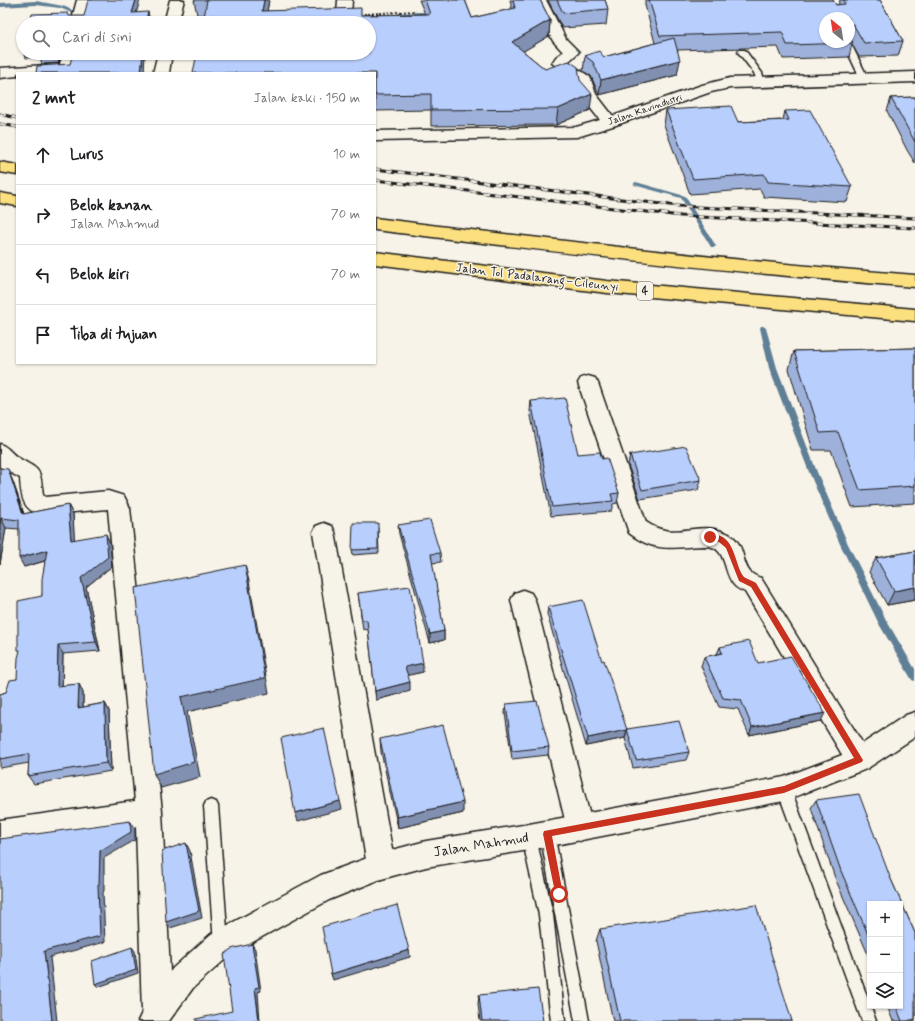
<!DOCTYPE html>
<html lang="id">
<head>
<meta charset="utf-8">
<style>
	:root { --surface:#fff; --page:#f6f6f6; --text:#202124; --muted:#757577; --line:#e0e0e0 }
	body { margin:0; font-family:Mynerve,sans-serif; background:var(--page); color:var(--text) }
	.controls { position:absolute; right:12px; bottom:12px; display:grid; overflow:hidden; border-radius:0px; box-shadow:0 1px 3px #0004 }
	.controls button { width:36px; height:36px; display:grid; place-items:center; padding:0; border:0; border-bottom:1px solid var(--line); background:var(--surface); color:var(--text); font:20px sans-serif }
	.compass { position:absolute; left:819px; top:12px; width:36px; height:36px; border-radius:50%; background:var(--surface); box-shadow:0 1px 3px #0004; rotate:330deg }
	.stop { position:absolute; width:12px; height:12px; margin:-9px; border:3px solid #c8321e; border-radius:50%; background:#fff }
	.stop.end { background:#c8321e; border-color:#fff; box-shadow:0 1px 4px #0008 }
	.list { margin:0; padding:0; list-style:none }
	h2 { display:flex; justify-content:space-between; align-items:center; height:52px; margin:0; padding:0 16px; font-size:17px }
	h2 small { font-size:13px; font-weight:400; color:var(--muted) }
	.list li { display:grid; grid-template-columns:26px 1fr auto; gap:12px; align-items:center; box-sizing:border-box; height:60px; padding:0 16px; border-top:1px solid var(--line) }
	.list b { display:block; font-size:15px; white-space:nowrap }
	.list p { margin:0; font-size:13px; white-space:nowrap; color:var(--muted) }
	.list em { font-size:13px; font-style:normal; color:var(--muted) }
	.icon { flex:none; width:22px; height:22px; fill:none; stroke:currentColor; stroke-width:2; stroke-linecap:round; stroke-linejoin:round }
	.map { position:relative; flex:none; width:915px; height:1021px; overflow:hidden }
	.search { position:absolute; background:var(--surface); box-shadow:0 1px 3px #0004; left:16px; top:16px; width:360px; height:44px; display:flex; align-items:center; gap:10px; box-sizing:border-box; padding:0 14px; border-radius:22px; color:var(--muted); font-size:15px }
	.panel { position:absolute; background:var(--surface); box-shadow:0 1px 3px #0004; left:16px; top:72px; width:360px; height:292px; border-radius:0px }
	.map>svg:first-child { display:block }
</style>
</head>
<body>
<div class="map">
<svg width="915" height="1021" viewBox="0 0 915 1021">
	<rect width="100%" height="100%" fill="#f7f3e8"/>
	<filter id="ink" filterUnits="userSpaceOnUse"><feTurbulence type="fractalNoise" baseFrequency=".025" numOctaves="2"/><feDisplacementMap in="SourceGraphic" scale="8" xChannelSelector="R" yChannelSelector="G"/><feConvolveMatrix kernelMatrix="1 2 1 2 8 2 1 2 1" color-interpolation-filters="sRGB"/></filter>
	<g filter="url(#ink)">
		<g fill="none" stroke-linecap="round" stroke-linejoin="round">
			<g fill="#5f7f97" fill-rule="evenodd">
				<polygon points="36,1 63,6 86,16 83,18 60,8 36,5 0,7 0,3"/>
				<polygon points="422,12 438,17 435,19 422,16 399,17 396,15 399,13"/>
				<polygon points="140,17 160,18 163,20 160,22 138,20 138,18"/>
				<polygon points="191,19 214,19 217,21 214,23 189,22 188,21"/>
				<polygon points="636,182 685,196 716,246 715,247 711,247 681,198 634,185 634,183"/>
				<polygon points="761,326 763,326 766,328 777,368 817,472 848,544 885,618 915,669 915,681 912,680 879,624 840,544 809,472 769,368 760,328"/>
			</g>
			<defs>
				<g id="lane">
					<polygon points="849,40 868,78 867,80 860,78 843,42 849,42"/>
					<polygon points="739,50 745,50 762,73 765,82 764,84 758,84 754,73 738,52"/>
					<polygon points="784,783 789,785 791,789 876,1021 862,1021 777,789 779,785"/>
					<polygon points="211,800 216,802 218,806 228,944 226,949 221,951 216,949 214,944 204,806 206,802"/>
					<polygon points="547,827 552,828 554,833 589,1021 575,1021 540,833 542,828"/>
					<polygon points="529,830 534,832 536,837 553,915 565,1021 551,1021 539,915 522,837 524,832"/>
				</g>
				<g id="street">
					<polygon points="77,0 91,0 85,23 71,23"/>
					<polygon points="170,0 184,0 178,23 164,23"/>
					<polygon points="338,0 352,0 351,15 349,18 339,18 337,15"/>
					<polygon points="532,0 546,0 566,39 579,52 568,62 590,77 596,94 613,116 702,85 730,78 915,72 915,82 730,88 711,92 616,125 577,137 375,141 375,131 576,127 600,120 580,95 578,82 552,63 556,57 563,52 553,41"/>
					<polygon points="63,53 77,53 72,71 61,73 17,73 17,76 0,78 0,68 60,64"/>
					<polygon points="158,53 172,53 169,73 153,73"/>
					<path d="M588,376l7,2 3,5 48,139c28,20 50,-2 78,10 22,8 16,27 26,40 3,3 8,5 11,6l107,174 4,8 -4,8 -9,4 -9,-4 -105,-176c-4,-2 -9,-4 -11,-7 -11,-12 -7,-37 -26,-39 -32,0 -51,9 -79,-13l-51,-150 3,-5z"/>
					<path d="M0,444c8,3 10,8 17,13 23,14 23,9 26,38l2,2 63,-6 16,5 6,12 32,304 10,200 -4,9h-22l-4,-9 -6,-185 -136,19v-26l135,-19 -27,-292 -68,6c-18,-6 -19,-20 -20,-37l-20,-11z"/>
					<polygon points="324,523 332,526 335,532 395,866 391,876 381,879 371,876 367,866 313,532 316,526"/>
					<polygon points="523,590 531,593 535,600 593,828 589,837 580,841 571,837 567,828 511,600 515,593"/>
				</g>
				<polygon id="secondary" points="915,712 915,737 868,768 784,801 529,850 426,867 381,879 329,900 231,954 193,988 169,1021 138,1021 147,1002 173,968 211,934 321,875 381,853 426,841 529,824 784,777 850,752 906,715"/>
				<g id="highway">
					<polygon points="0,162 17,165 17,175 0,172"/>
					<polygon points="0,193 17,196 17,206 0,203"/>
					<path d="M375,218c179,23 360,43 540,57v12c-180,-14 -361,-35 -540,-57z"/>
					<polygon points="375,252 607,281 915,309 915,321 607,293 375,264"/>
				</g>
			</defs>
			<use href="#lane" stroke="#1c1c1c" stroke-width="3"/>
			<use href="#street" stroke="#1c1c1c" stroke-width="3"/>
			<use href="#secondary" stroke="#1c1c1c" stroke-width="3"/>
			<use href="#highway" stroke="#1c1c1c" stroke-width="3"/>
			<polyline stroke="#1c1c1c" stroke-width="2" stroke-dasharray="2 2" stroke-linecap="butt" points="364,14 416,11"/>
			<use href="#lane" fill="#f7f3e8" fill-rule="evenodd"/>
			<use href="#street" fill="#f7f3e8" fill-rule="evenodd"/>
			<use href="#secondary" fill="#f7f3e8" fill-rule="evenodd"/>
			<use href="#highway" fill="#fce080" fill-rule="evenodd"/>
			<defs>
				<g id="rail">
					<polyline points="0,114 17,118"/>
					<polyline points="0,124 17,127"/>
					<polyline points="375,169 678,206 915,218"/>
					<polyline points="375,180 681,216 915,228"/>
				</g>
			</defs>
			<use href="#rail" stroke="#1c1c1c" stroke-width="3"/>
			<use href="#rail" stroke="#f7f3e8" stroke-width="2" stroke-dasharray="6" stroke-linecap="butt"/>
		</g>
		<g fill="#9eb1da" stroke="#1c1c1c">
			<polygon points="194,0 269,0 267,11 362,15 425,14 419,0 465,0 472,18 512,9 510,0 540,0 550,20 549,36 523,51 545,69 580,80 590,110 556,125 431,126 431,110 375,111 375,73 204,15 197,15"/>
			<polygon points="548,0 605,0 608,9 606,25 562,28"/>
			<polygon points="645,0 833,0 836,5 838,5 840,0 880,0 903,41 898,56 859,57 852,44 849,57 783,59 778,47 677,50 677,75 599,95 591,76 583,71 585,56 604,57 655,43 645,5"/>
			<polygon points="24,53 62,53 59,63 42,64 40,57 26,58"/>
			<polygon points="915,97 915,163 907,150 887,111 891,98"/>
			<polygon points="666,110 738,122 783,120 785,111 852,187 847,202 764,197 760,189 690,194 664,125"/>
			<polygon points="915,348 915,503 852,507 831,450 813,450 789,369 794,351"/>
			<polygon points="531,401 578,454 602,459 619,493 617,503 613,504 611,511 551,516 530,411"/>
			<polygon points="630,455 701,480 698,490 640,499 628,465"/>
			<polygon points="0,468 12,479 24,514 68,505 73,514 74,540 110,543 112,566 86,587 100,651 63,654 62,686 79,684 83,693 83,707 105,703 109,711 111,771 34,784 28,776 29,763 0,768 0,694 6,692 17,679 42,596 45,561 24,567 19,529 6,528 0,564"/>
			<polygon points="398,525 440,553 441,562 432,563 444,631 444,640 430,643 399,534"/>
			<polygon points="378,528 379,553 353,555 352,550"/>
			<polygon points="915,551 915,600 887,605 869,572 876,558"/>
			<polygon points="358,593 423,672 407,675 410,691 376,700 368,629 363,630"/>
			<polygon points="548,607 625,738 586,746 547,614"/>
			<polygon points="720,647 758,663 821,721 749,735 738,709 719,707 701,666 704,657 717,654"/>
			<polygon points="506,704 549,747 548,755 512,759 505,713"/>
			<polygon points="627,729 689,752 686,760 633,768 625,738"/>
			<polygon points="380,739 463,813 398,828 381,752"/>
			<polygon points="816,800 890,877 915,933 915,1021 893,1021 887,1006 900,1006 870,904 870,959 835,878 811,808"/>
			<polygon points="600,929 792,1021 613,1021 596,941"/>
			<polygon points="479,995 543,1021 480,1021 478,1004"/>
		</g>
		<g fill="#8190b1" stroke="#1c1c1c">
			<polygon points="136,0 140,0 134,21 132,13"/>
			<polygon points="264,0 269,0 265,23 262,11"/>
			<polygon points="148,12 150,21 149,23 145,23"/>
			<polygon points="550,20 549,36 512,58 512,42"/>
			<polygon points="853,24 849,39 849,26"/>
			<polygon points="56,53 62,53 59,63 56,54"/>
			<polygon points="143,53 145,53 144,73 141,73"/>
			<polygon points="680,60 677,75 599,95 601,80"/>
			<polygon points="592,94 590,110 556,125 558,109"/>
			<polygon points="8,469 12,479 27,523 23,514"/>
			<polygon points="68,505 73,514 75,550 71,540"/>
			<polygon points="1,518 6,528 0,564 0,524"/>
			<polygon points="106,534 110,543 112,566 86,587 100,651 96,642 81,578"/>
			<polygon points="47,550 51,559 24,567 19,558"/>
			<polygon points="245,565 249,581 269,693 187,712 200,777 161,788 154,774 181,697"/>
			<polygon points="915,587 915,600 887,605 894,591"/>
			<polygon points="444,631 444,640 430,643 430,634"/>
			<polygon points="58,645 63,654 62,694 57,686"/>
			<polygon points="423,663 423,672 405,676 405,667"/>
			<polygon points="410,682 410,691 376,700 375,691"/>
			<polygon points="79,684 83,693 83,716 78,708"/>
			<polygon points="105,703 109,711 111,771 106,763"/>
			<polygon points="825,713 821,721 749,735 752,727"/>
			<polygon points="627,730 625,738 586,746 588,738"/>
			<polygon points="340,801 342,809 298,821 295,813"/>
			<polygon points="463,802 463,813 398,828 397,817"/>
			<polygon points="130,821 135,829 135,840 104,858 104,891 103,892 105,942 50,957 57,1021 52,1021 44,951 98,885 100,851"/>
			<polygon points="186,843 190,851 202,918 170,928 166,922"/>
			<polygon points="252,944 255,949 261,991 258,992 260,1021 259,1021 255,988"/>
			<polygon points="132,947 135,951 138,973 98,987 95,984"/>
			<polygon points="409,950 410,957 333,980 331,974"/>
		</g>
		<g fill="#b8cefd" stroke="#1c1c1c">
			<polygon points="88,0 136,0 132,13 148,12 145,23 30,23 32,14 68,13 69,16 84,16"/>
			<polygon points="207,0 264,0 262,11 361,8 361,15 430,14 425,0 465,0 472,18 515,8 513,0 540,0 550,20 512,42 545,69 569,61 578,67 580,80 592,94 558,109 431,110 431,94 375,95 375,73 193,73 197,53 369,53 369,23 203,23"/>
			<polygon points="557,0 605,0 608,9 563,13"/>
			<polygon points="649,0 833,0 836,5 845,4 844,0 880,0 903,41 864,43 853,24 849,26 849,18 825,18 825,42 849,42 849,35 853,43 787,45 782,32 660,36"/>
			<polygon points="674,38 680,60 601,80 593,62 585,56 599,51 604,57"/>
			<polygon points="40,53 56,53 56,54 39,55"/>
			<polygon points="73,53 143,53 141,73 36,73 37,66 70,64"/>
			<polygon points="915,97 915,142 891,98"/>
			<polygon points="731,106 738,122 789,120 785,111 810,110 852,187 768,182 764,174 693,179 666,110"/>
			<polygon points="915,348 915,486 860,490 838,432 820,433 794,351"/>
			<polygon points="565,398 578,454 600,452 602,459 607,458 619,493 611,494 613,501 552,507 531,401"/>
			<polygon points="686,446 701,480 642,490 630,455"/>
			<polygon points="0,468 8,469 23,514 68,505 71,540 106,534 108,557 81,578 96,642 58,645 57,686 79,684 78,708 105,703 106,763 28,776 29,754 0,759 0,694 6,692 10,680 17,679 18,658 20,650 18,650 18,601 42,596 42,579 47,550 19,558 19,520 1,518 0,524"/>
			<polygon points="430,520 440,553 431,554 444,631 430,634 398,525"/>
			<polygon points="353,523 378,523 378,549 352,550"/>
			<polygon points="915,551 915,587 894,591 876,558"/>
			<polygon points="245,565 265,678 181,697 194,762 154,774 135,588"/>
			<polygon points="410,586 423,663 405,667 410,682 375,691 367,620 362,620 358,593"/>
			<polygon points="583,600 602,661 604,660 627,730 588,738 548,607"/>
			<polygon points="749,641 758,663 791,656 825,713 752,727 741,700 723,698 704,657 722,653 720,647"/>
			<polygon points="537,701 549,747 512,751 506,704"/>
			<polygon points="679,721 689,752 636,760 627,729"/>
			<polygon points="443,725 463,802 397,817 380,739"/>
			<polygon points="324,728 340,801 295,813 281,738"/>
			<polygon points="859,794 890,877 915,933 915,1019 907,1021 902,1021 896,1006 900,1006 900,904 870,904 870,939 841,871 816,800"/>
			<polygon points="130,821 131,832 100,851 99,884 98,885 100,936 44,951 52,1021 0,1021 0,839"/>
			<polygon points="186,843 199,911 166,922 162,851"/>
			<polygon points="397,905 409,950 331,974 322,927"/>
			<polygon points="756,905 792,1021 620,1021 600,929"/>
			<polygon points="252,944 259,987 255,988 259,1021 196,1021 196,1019 232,1011 224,955 231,949"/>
			<polygon points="132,947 136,970 95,984 92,961"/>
			<polygon points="538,989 543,1021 482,1021 479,995"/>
		</g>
	</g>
	<path fill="#c8321e" d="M708,535c28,-5 26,31 36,42 3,2 9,4 12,6l107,177 -1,2 -78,31 -232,43 11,58 -1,3h-6l-13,-63 1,-3 240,-45 70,-28 -103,-171 -12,-6 -13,-33 -7,-6 -11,-3z"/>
	<g text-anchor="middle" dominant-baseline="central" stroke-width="3" stroke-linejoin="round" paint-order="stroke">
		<g font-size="10" fill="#1c1c1c" stroke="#f7f3e8">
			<text transform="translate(645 110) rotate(-19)">Jalan Kavindustri</text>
		</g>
		<rect fill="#f7f3e8" stroke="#5e5c59" stroke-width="1" x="637" y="282" width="16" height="18" rx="3"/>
		<g font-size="11" font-weight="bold" fill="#1c1c1c">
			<text x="645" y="291">4</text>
		</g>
		<g font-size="12" fill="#1c1c1c" stroke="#f7f3e8">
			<text transform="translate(537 278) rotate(7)">Jalan Tol Padalarang–Cileunyi</text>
		</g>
		<g font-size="14" fill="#1c1c1c" stroke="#f7f3e8">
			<text transform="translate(481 845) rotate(-9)">Jalan Mahmud</text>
		</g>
	</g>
</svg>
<div class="controls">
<button>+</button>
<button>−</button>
<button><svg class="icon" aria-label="layers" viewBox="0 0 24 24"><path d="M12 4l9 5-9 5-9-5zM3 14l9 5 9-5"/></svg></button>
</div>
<svg class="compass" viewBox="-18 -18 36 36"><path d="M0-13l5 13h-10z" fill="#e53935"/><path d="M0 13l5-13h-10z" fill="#757577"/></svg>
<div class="stop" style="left:559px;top:894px"></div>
<div class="stop end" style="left:710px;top:537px"></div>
<div class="search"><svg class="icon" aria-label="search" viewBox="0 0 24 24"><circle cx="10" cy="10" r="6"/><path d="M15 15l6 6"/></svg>Cari di sini</div>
<section class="panel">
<h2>2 mnt<small>Jalan kaki · 150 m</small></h2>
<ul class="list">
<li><svg class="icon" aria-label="ahead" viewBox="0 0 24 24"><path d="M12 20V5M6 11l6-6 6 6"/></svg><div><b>Lurus</b></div><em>10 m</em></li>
<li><svg class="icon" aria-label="right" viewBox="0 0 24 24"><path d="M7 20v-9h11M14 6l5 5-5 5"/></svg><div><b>Belok kanan</b><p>Jalan Mahmud</p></div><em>70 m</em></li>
<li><svg class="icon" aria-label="left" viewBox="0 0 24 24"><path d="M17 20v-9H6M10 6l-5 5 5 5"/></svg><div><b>Belok kiri</b></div><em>70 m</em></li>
<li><svg class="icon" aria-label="arrive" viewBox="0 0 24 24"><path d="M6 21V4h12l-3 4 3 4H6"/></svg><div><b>Tiba di tujuan</b></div></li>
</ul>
</section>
</div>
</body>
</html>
